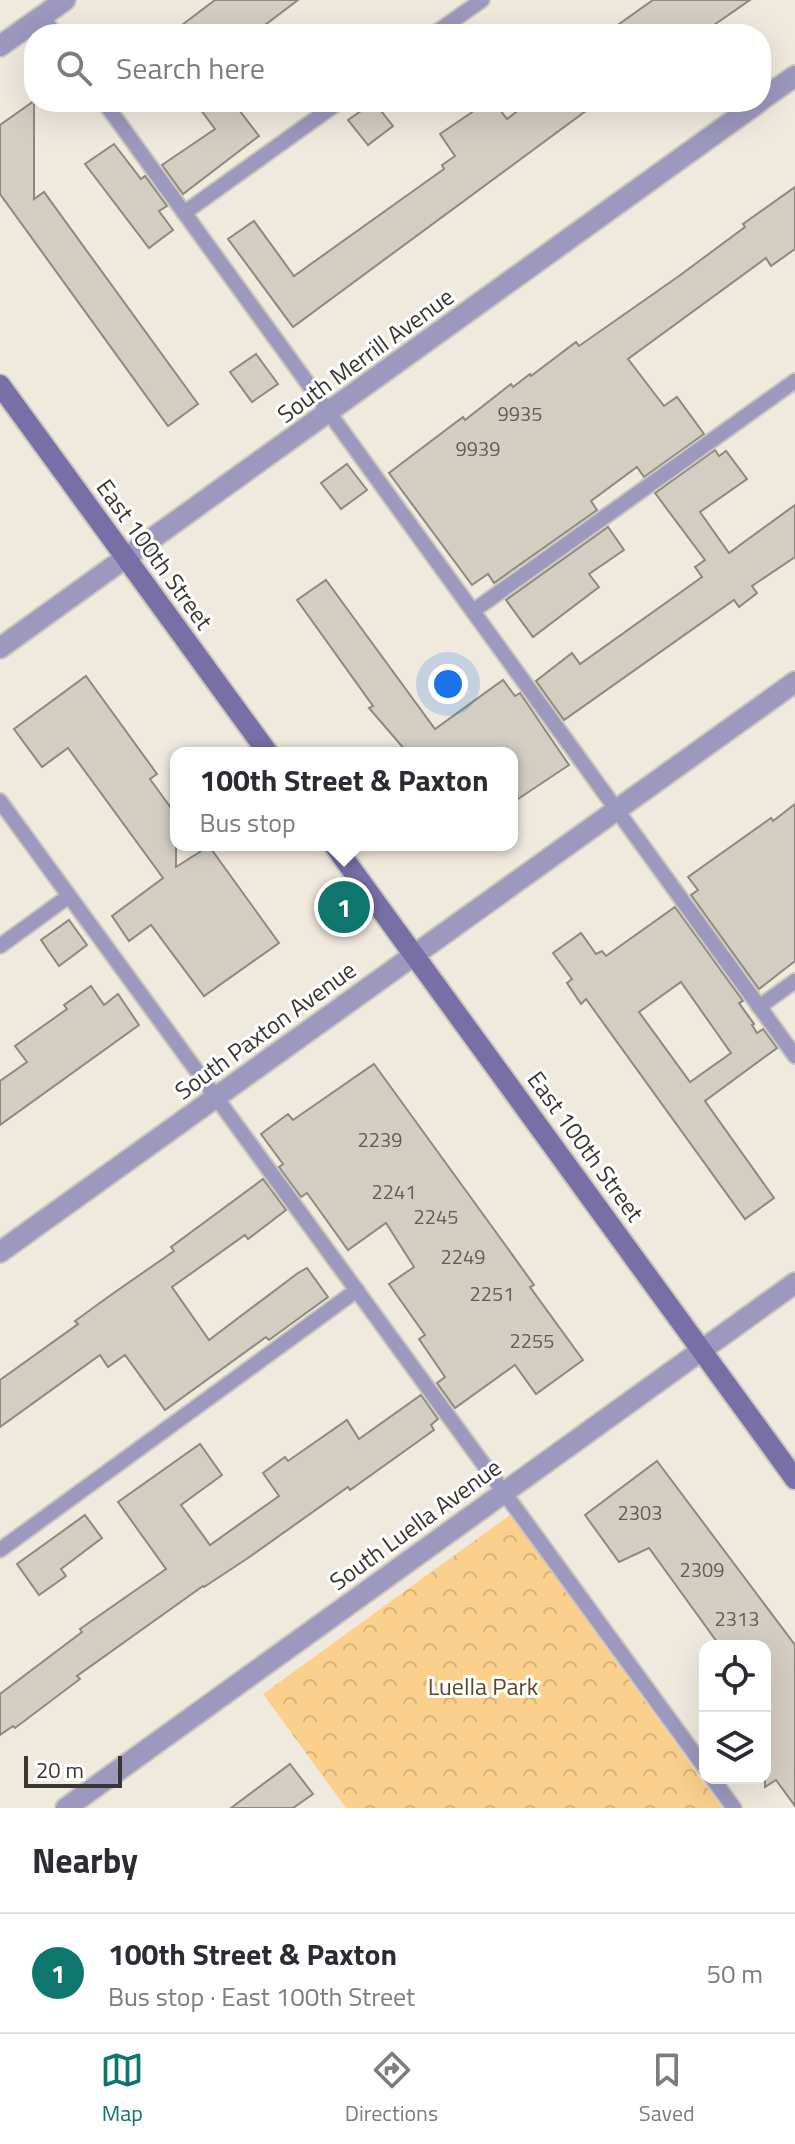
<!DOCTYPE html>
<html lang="en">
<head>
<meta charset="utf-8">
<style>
	:root { --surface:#fff; --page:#f2f2f3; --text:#2b2b33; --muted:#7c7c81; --line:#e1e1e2; --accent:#0f766e }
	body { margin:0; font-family:"Titillium Web",sans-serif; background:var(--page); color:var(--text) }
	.controls { position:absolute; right:24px; bottom:24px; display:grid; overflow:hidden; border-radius:16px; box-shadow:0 8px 32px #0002 }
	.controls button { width:72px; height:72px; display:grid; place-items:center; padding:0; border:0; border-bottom:2px solid var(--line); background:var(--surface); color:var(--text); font:40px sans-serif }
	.scale { position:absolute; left:24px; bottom:20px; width:98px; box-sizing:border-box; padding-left:8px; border:4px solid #393632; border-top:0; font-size:22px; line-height:28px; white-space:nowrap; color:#393632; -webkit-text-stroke:6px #fff; paint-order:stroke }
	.you { position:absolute; left:448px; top:684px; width:28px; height:28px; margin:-20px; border:6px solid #fff; border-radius:50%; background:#1a73e8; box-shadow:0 0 0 12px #1a73e833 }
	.badge { display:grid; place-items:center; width:52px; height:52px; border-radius:50%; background:var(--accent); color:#fff; font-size:26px; font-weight:700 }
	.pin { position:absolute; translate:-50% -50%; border:4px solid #fff; box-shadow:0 2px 8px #0006 }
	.popup { position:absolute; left:170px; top:747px; width:348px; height:104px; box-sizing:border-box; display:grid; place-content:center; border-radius:16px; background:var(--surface); filter:drop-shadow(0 2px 6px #0005); font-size:26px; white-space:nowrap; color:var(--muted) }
	.popup b { font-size:30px; color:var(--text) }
	.popup::after { content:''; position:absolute; left:50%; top:100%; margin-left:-16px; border:16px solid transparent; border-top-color:var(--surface) }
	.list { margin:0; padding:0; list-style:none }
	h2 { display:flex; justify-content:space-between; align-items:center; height:104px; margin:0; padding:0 32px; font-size:34px }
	h2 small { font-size:26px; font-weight:400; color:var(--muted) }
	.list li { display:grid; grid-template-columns:52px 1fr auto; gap:24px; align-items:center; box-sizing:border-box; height:120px; padding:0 32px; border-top:2px solid var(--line) }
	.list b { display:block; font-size:30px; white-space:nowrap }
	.list p { margin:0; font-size:26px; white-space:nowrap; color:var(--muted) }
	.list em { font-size:26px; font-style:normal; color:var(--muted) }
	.icon { flex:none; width:44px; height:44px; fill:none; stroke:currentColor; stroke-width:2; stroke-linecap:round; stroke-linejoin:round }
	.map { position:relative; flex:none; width:795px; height:1808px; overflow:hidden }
	.search { position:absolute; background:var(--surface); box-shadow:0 8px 32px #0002; left:24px; right:24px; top:24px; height:88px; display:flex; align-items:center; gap:20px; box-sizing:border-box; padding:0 28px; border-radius:32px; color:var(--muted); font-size:30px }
	.sheet { height:224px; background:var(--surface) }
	nav { display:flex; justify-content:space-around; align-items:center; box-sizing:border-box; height:112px; border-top:2px solid var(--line); background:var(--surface); font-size:22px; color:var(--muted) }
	nav a { display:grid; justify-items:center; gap:4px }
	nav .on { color:var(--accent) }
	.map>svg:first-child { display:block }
</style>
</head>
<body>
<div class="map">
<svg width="795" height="1808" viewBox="0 0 795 1808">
	<defs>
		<pattern id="forest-crowns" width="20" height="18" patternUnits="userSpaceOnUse" patternTransform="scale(2)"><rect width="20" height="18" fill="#fad08c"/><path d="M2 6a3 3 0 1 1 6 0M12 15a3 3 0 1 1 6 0" fill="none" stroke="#d7b379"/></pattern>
	</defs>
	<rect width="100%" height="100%" fill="#f0e9de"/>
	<polygon fill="url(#forest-crowns)" points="510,1515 722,1808 346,1808 263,1694"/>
	<g fill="#d3cdc2" stroke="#8e887e" stroke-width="2" fill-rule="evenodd">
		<polygon points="215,0 298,0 253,34 170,34"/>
		<polygon points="653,0 750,0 701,34 605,34"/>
		<polygon points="34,101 34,199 44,192 198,404 168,426 0,194 0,125"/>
		<polygon points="195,102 233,102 259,136 183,194 162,165 215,129"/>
		<polygon points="374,102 393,126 368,145 348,120"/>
		<polygon points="487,102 494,102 507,119 529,102 598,102 293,327 228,239 254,221 294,276 444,169 442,165 455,156 440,134"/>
		<polygon points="114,144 141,179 145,176 167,206 159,211 173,230 149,248 85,164"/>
		<polygon points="795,187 795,249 771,266 766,258 628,359 664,406 677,397 704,434 644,477 637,467 591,501 597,510 494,583 488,574 472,585 389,473 463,417 465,420 511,384 513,387 530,374 531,376 576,342 579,346 679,276 745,227 743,224"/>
		<polygon points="256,354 278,384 252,402 230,372"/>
		<polygon points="715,450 719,456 726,451 747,479 700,512 729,553 795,505 795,557 752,586 757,593 739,607 734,600 564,720 536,681 572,653 580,664 702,577 695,567 705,560 655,493"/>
		<polygon points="347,464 367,490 341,509 321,483"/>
		<polygon points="608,527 624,550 589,574 599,587 533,637 506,600"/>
		<polygon points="326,580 435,729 503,680 515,696 520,693 569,765 512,803 512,753 402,753 406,751 369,708 373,706 297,600"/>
		<polygon points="86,676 157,774 150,779 176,815 176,867 209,846 279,943 204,996 151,925 129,941 112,916 163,878 68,748 42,767 14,729"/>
		<polygon points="795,804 795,961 759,989 691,895 698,890 688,877 771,818 773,821"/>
		<path d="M675,907l68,94 -4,2 15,21 -2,1 5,8 6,-4 14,19 -72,53 69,97 -29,21 -159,-220 -5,5 -14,-21 5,-4 -19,-26 28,-20 15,21 6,-3 4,5zM681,982l50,71 -41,29 -51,-70z"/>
		<polygon points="69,920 87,945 59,966 41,940"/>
		<polygon points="91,986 104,1005 118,994 139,1025 0,1125 0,1081 27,1062 15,1046 67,1009 64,1005"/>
		<polygon points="374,1064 506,1246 534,1285 530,1287 583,1360 536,1394 515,1365 455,1408 437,1383 445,1377 419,1339 425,1335 389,1284 414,1267 386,1223 348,1250 307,1193 301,1197 279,1167 283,1164 261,1134 288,1114 293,1120"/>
		<polygon points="263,1179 286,1210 248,1239 245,1235 172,1287 209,1340 298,1273 307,1268 328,1297 269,1340 266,1337 165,1410 125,1355 108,1367 100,1355 0,1427 0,1380 78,1324 75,1321 108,1297 174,1251 171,1247"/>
		<polygon points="421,1395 438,1419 431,1425 434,1430 350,1490 348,1487 248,1558 204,1587 203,1586 77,1676 80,1679 15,1728 13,1726 0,1735 0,1694 82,1632 80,1629 166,1569 118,1502 200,1444 222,1475 181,1505 210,1545 279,1496 263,1473 285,1457 288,1461 347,1420 359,1439"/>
		<polygon points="657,1461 795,1645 795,1806 776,1780 765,1787 765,1646 720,1646 649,1548 619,1562 585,1515"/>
		<polygon points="85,1515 102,1538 61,1569 66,1576 39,1595 17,1564"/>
		<polygon points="290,1764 313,1794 293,1808 231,1808"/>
	</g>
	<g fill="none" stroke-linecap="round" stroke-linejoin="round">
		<defs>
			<g id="service">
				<polyline points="42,16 55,34"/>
				<polyline points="434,34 482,0"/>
				<polyline points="104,102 795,1056"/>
				<polyline points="184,213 339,102"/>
				<polyline points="473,611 795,381"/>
				<polyline points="0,801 705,1768"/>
				<polyline points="0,946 69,896"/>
				<polyline points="759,1007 795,981"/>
				<polyline points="0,1550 357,1290"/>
				<polyline points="712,1778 734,1808"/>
			</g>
			<g id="minor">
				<polyline points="0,46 65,0"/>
				<polyline points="761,100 795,76"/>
				<polyline points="0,648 759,102"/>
				<polyline points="0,1252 795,682"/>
				<polyline points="66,1808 795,1283"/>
			</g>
			<g id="secondary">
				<polyline points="0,385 268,753"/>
				<polyline points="334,845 795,1479"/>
			</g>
		</defs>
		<use href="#service" stroke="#cbc5bc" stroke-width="18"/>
		<use href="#minor" stroke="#cbc5bc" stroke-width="24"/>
		<use href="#secondary" stroke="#cbc5bc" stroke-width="24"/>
		<use href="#service" stroke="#9c98be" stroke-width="14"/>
		<use href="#minor" stroke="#9c98be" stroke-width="20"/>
		<use href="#secondary" stroke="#786fa7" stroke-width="20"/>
	</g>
	<g text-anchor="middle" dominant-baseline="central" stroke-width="6" stroke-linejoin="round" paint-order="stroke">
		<g font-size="20" fill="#605c56">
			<text x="520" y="413">9935</text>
			<text x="478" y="448">9939</text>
			<text x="380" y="1139">2239</text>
			<text x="394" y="1191">2241</text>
			<text x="436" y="1216">2245</text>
			<text x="463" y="1256">2249</text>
			<text x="492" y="1293">2251</text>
			<text x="532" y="1340">2255</text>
			<text x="640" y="1512">2303</text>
			<text x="702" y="1569">2309</text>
			<text x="737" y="1618">2313</text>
		</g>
		<g font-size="24" fill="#393632" stroke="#fff">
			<text transform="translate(365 355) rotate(-36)">South Merrill Avenue</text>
			<text transform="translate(155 554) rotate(54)">East 100th Street</text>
			<text transform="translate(265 1030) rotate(-36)">South Paxton Avenue</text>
			<text transform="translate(586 1146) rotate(54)">East 100th Street</text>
			<text transform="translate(415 1524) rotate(-36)">South Luella Avenue</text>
		</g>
		<g font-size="24" fill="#5e4721" stroke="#fff">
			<text x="483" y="1686">Luella Park</text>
		</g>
	</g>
</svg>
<div class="controls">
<button><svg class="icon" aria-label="locate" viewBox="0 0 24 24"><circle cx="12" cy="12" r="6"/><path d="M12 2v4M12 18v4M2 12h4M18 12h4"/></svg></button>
<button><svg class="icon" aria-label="layers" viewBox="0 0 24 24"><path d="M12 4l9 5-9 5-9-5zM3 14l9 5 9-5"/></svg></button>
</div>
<div class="scale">20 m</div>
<div class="you"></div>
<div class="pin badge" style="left:344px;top:907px">1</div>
<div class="popup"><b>100th Street &amp; Paxton</b>Bus stop</div>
<div class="search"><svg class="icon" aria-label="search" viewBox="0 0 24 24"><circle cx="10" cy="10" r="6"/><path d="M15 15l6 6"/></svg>Search here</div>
</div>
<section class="sheet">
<h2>Nearby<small></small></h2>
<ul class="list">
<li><span class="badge">1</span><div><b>100th Street &amp; Paxton</b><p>Bus stop · East 100th Street</p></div><em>50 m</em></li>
</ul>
</section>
<nav>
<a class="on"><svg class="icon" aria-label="map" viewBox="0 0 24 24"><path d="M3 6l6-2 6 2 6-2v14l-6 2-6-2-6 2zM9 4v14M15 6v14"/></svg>Map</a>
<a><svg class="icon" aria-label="directions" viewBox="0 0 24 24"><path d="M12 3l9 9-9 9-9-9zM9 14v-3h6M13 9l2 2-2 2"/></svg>Directions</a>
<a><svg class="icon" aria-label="saved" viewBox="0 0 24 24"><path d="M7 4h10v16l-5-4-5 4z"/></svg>Saved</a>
</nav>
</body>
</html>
